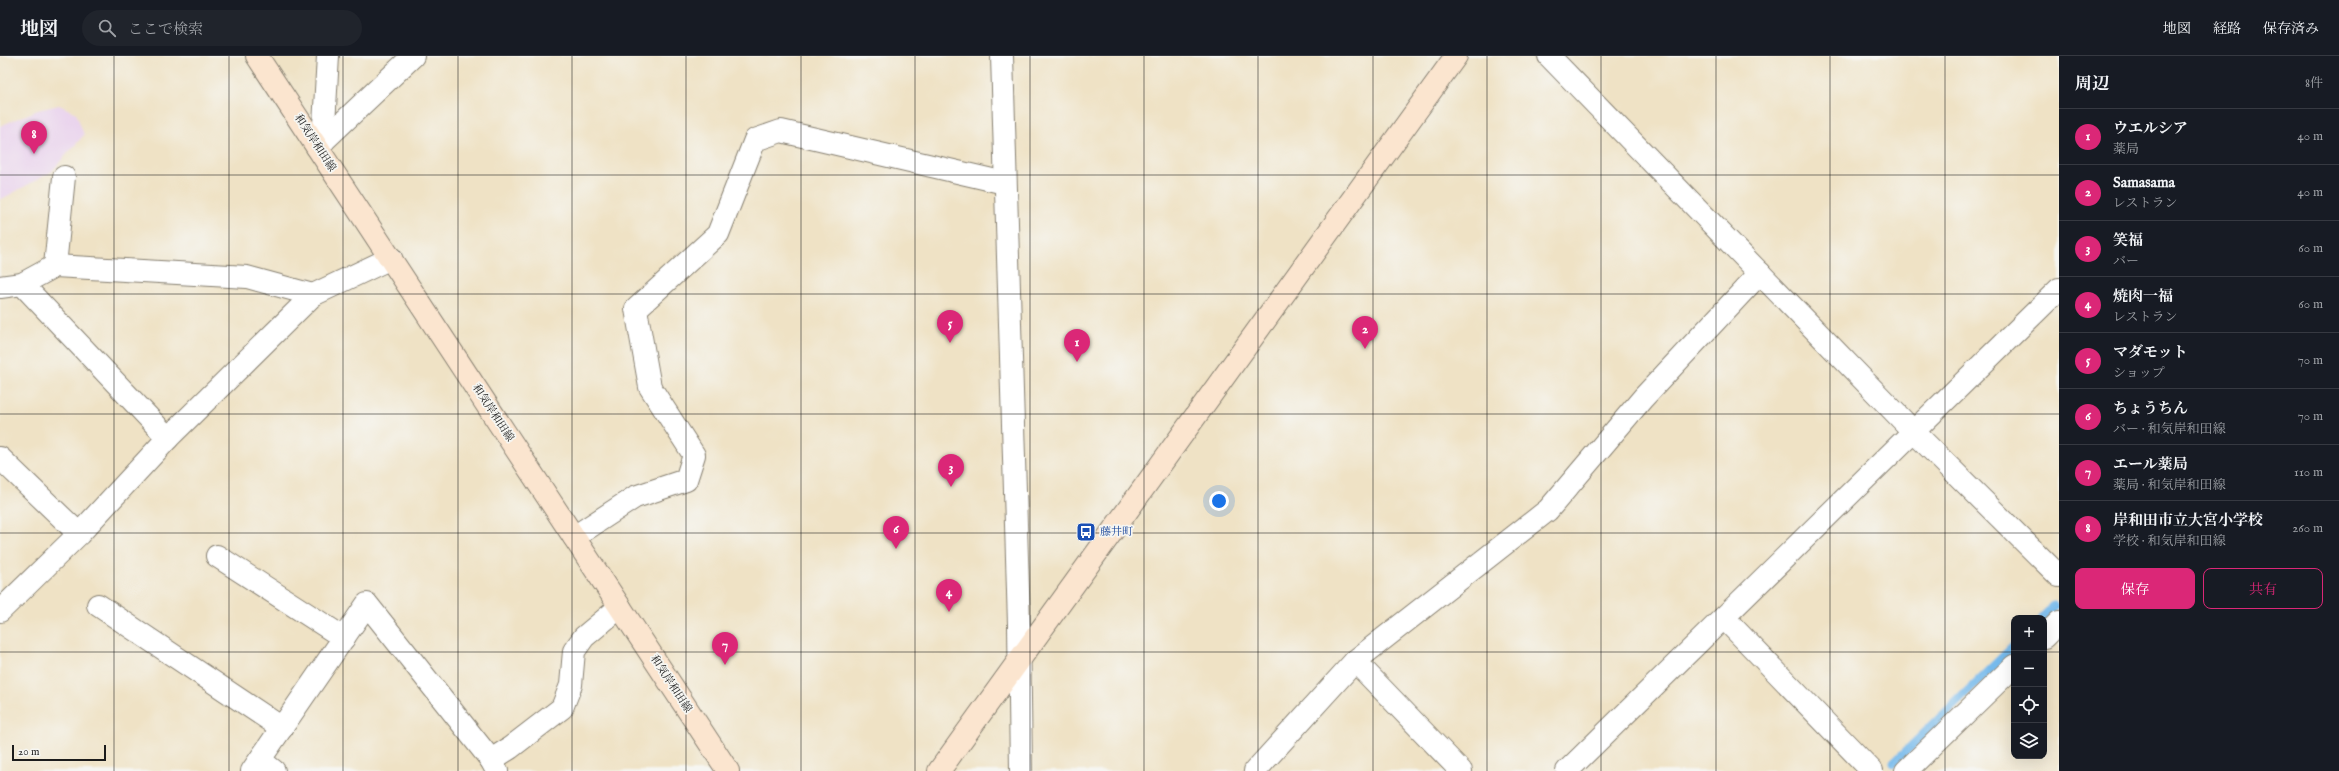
<!DOCTYPE html>
<html lang="ja">
<head>
<meta charset="utf-8">
<style>
	:root { --surface:#171b24; --page:#20242c; --text:#f1f3f6; --muted:#9ea1a6; --line:#363941; --accent:#db2777 }
	body { margin:0; font-family:"IM FELL English","Noto Serif JP",serif; background:var(--page); color:var(--text) }
	.controls { position:absolute; right:12px; bottom:12px; display:grid; overflow:hidden; border-radius:8px; box-shadow:0 4px 16px #0002 }
	.controls button { width:36px; height:36px; display:grid; place-items:center; padding:0; border:0; border-bottom:1px solid var(--line); background:var(--surface); color:var(--text); font:20px sans-serif }
	.scale { position:absolute; left:12px; bottom:10px; width:94px; box-sizing:border-box; padding-left:4px; border:2px solid #1c1c1c; border-top:0; font-size:11px; line-height:14px; white-space:nowrap; color:#1c1c1c; -webkit-text-stroke:3px #f6f6f2; paint-order:stroke }
	.you { position:absolute; left:1219px; top:445px; width:14px; height:14px; margin:-10px; border:3px solid #fff; border-radius:50%; background:#1a73e8; box-shadow:0 0 0 6px #1a73e833 }
	.badge { display:grid; place-items:center; width:26px; height:26px; border-radius:50%; background:var(--accent); color:#fff; font-size:13px; font-weight:700 }
	.pin { position:absolute; translate:-50% -33px; filter:drop-shadow(0 1px 2px #0008) }
	.pin::after { content:''; position:absolute; top:21px; width:14px; height:12px; background:inherit; clip-path:polygon(0 0,100% 0,50% 100%) }
	.list { margin:0; padding:0; list-style:none }
	h2 { display:flex; justify-content:space-between; align-items:center; height:52px; margin:0; padding:0 16px; font-size:17px }
	h2 small { font-size:13px; font-weight:400; color:var(--muted) }
	.list li { display:grid; grid-template-columns:26px 1fr auto; gap:12px; align-items:center; box-sizing:border-box; height:56px; padding:0 16px; border-top:1px solid var(--line) }
	.list b { display:block; font-size:15px; white-space:nowrap }
	.list p { margin:0; font-size:13px; white-space:nowrap; color:var(--muted) }
	.list em { font-size:13px; font-style:normal; color:var(--muted) }
	.actions { display:flex; gap:8px; padding:12px 16px }
	.actions a { flex:1; padding:9px 0; border:1px solid var(--accent); border-radius:8px; text-align:center; font-size:14px; color:var(--accent) }
	.actions .main { background:var(--accent); color:#fff }
	.icon { flex:none; width:22px; height:22px; fill:none; stroke:currentColor; stroke-width:2; stroke-linecap:round; stroke-linejoin:round }
	.map { position:relative; flex:none; width:2059px; height:715px; overflow:hidden }
	header { display:flex; align-items:center; gap:24px; box-sizing:border-box; height:56px; padding:0 20px; background:var(--surface); border-bottom:1px solid var(--line) }
	header strong { font-size:19px }
	nav { display:flex; gap:22px; margin-inline-start:auto; font-size:14px }
	.search { width:280px; height:36px; background:var(--page); display:flex; align-items:center; gap:10px; box-sizing:border-box; padding:0 14px; border-radius:22px; color:var(--muted); font-size:15px }
	main { display:flex }
	aside { flex:1; background:var(--surface) }
	.map>svg:first-child { display:block }
</style>
</head>
<body>
<header>
<strong>地図</strong>
<div class="search"><svg class="icon" aria-label="search" viewBox="0 0 24 24"><circle cx="10" cy="10" r="6"/><path d="M15 15l6 6"/></svg>ここで検索</div>
<nav><a>地図</a><a>経路</a><a>保存済み</a></nav>
</header>
<main>
<div class="map">
<svg width="2059" height="715" viewBox="0 0 2059 715">
	<rect width="100%" height="100%" fill="#f6f6f2"/>
	<filter id="ink" filterUnits="userSpaceOnUse"><feTurbulence type="fractalNoise" baseFrequency=".025" numOctaves="2"/><feDisplacementMap in="SourceGraphic" scale="8" xChannelSelector="R" yChannelSelector="G"/><feConvolveMatrix kernelMatrix="1 2 1 2 8 2 1 2 1" color-interpolation-filters="sRGB"/></filter>
	<filter id="wash" filterUnits="userSpaceOnUse"><feTurbulence type="fractalNoise" baseFrequency=".012" numOctaves="4" result="noise"/><feDisplacementMap in="SourceGraphic" scale="16" xChannelSelector="R" yChannelSelector="G"/><feGaussianBlur stdDeviation="0.9" result="paint"/><feColorMatrix in="noise" values="0 0 0 0 0 0 0 0 0 0 0 0 0 0 0 0 0 1.4 0 .05"/><feComposite in="paint" operator="in"/></filter>
	<g filter="url(#wash)">
		<rect width="100%" height="100%" fill="#efe2c5"/>
		<polygon fill="#e9d2ed" points="59,49 76,57 84,79 51,116 0,144 0,70 38,54"/>
		<g fill="none" stroke-linecap="round" stroke-linejoin="round">
			<g stroke="#76baec" stroke-width="9">
				<polyline points="2042,562 2054,550"/>
				<polyline points="1894,707 2014,590"/>
			</g>
		</g>
	</g>
	<g filter="url(#ink)">
		<g fill="none" stroke-linecap="round" stroke-linejoin="round">
			<defs>
				<g id="street">
					<polyline points="1002,0 1019,569 1021,715"/>
					<polyline points="1549,0 1914,376 2059,520"/>
					<polyline points="323,86 328,0"/>
					<polyline points="317,91 413,0"/>
					<polyline points="55,210 64,121"/>
					<polyline points="22,228 168,382"/>
					<polyline points="0,231 22,228 55,210 247,221 313,239"/>
					<polyline points="0,402 79,478"/>
					<polyline points="574,481 635,441 686,424 694,399 650,331 636,253 718,178 755,84 781,75 1005,127"/>
					<polyline points="217,500 344,582"/>
					<polyline points="98,549 282,672"/>
					<polyline points="0,555 79,478 168,382 313,239 391,202"/>
					<polyline points="1724,562 1872,715"/>
					<polyline points="2044,581 2059,566"/>
					<polyline points="1355,605 1461,715"/>
					<polyline points="260,704 274,715"/>
					<polyline points="491,704 510,692 562,652 571,629 574,595 584,581 620,551"/>
					<polyline points="252,715 367,548 491,704 497,715"/>
					<polyline points="1255,715 1355,605 1548,454 1643,342 1760,217"/>
					<polyline points="1567,715 2059,233"/>
					<polyline points="1906,715 2014,610"/>
				</g>
				<g id="secondary">
					<polyline points="257,0 728,715"/>
					<polyline points="939,715 1456,0"/>
				</g>
			</defs>
			<use href="#street" stroke="#867f70" stroke-width="24"/>
			<use href="#secondary" stroke="#867f70" stroke-width="24"/>
			<use href="#street" stroke="#fff" stroke-width="22"/>
			<use href="#secondary" stroke="#fbe5cf" stroke-width="22"/>
		</g>
	</g>
	<path fill="none" stroke="#1c1c1c" stroke-width="1" stroke-opacity="0.55" d="M114,0v715M229,0v715M343,0v715M458,0v715M572,0v715M686,0v715M801,0v715M915,0v715M1030,0v715M1144,0v715M1258,0v715M1373,0v715M1487,0v715M1601,0v715M1716,0v715M1830,0v715M1945,0v715M0,119h2059M0,238h2059M0,358h2059M0,477h2059M0,596h2014M2044,596h15"/>
	<defs>
		<symbol id="bus-square" viewBox="-11 -11 22 22"><rect x="-9" y="-9" width="18" height="18" rx="4" fill="#1a4fb4" stroke="#f6f6f2"/><path d="M-5-6H5V4H4V6H2V4H-2V6H-4V4H-5ZM-3.5-4V0h7V-4ZM-3.5 1.2v1.5H-2V1.2ZM2 1.2v1.5H3.5V1.2Z" fill="#fff"/></symbol>
	</defs>
	<g fill-rule="evenodd">
		<use href="#bus-square" x="1075" y="465" width="22" height="22"/>
	</g>
	<g text-anchor="middle" dominant-baseline="central" stroke-width="3.5" stroke-linejoin="round" paint-order="stroke">
		<g font-size="11" fill="#1c1c1c" stroke="#f6f6f2">
			<text transform="translate(315 87) rotate(57)">和気岸和田線</text>
			<text transform="translate(493 357) rotate(57)">和気岸和田線</text>
			<text transform="translate(671 628) rotate(57)">和気岸和田線</text>
		</g>
		<g font-size="11" fill="#164399" stroke="#f6f6f2" text-anchor="start">
			<text x="1100" y="476">藤井町</text>
		</g>
	</g>
</svg>
<div class="controls">
<button>+</button>
<button>−</button>
<button><svg class="icon" aria-label="locate" viewBox="0 0 24 24"><circle cx="12" cy="12" r="6"/><path d="M12 2v4M12 18v4M2 12h4M18 12h4"/></svg></button>
<button><svg class="icon" aria-label="layers" viewBox="0 0 24 24"><path d="M12 4l9 5-9 5-9-5zM3 14l9 5 9-5"/></svg></button>
</div>
<div class="scale">20 m</div>
<div class="you"></div>
<div class="pin badge" style="left:1077px;top:306px">1</div>
<div class="pin badge" style="left:1365px;top:293px">2</div>
<div class="pin badge" style="left:951px;top:431px">3</div>
<div class="pin badge" style="left:949px;top:556px">4</div>
<div class="pin badge" style="left:950px;top:287px">5</div>
<div class="pin badge" style="left:896px;top:493px">6</div>
<div class="pin badge" style="left:725px;top:609px">7</div>
<div class="pin badge" style="left:34px;top:98px">8</div>
</div>
<aside>
<h2>周辺<small>8件</small></h2>
<ul class="list">
<li><span class="badge">1</span><div><b>ウエルシア</b><p>薬局</p></div><em>40 m</em></li>
<li><span class="badge">2</span><div><b>Samasama</b><p>レストラン</p></div><em>40 m</em></li>
<li><span class="badge">3</span><div><b>笑福</b><p>バー</p></div><em>60 m</em></li>
<li><span class="badge">4</span><div><b>焼肉一福</b><p>レストラン</p></div><em>60 m</em></li>
<li><span class="badge">5</span><div><b>マダモット</b><p>ショップ</p></div><em>70 m</em></li>
<li><span class="badge">6</span><div><b>ちょうちん</b><p>バー · 和気岸和田線</p></div><em>70 m</em></li>
<li><span class="badge">7</span><div><b>エール薬局</b><p>薬局 · 和気岸和田線</p></div><em>110 m</em></li>
<li><span class="badge">8</span><div><b>岸和田市立大宮小学校</b><p>学校 · 和気岸和田線</p></div><em>260 m</em></li>
</ul>
<div class="actions"><a class="main">保存</a><a>共有</a></div>
</aside>
</main>
</body>
</html>
